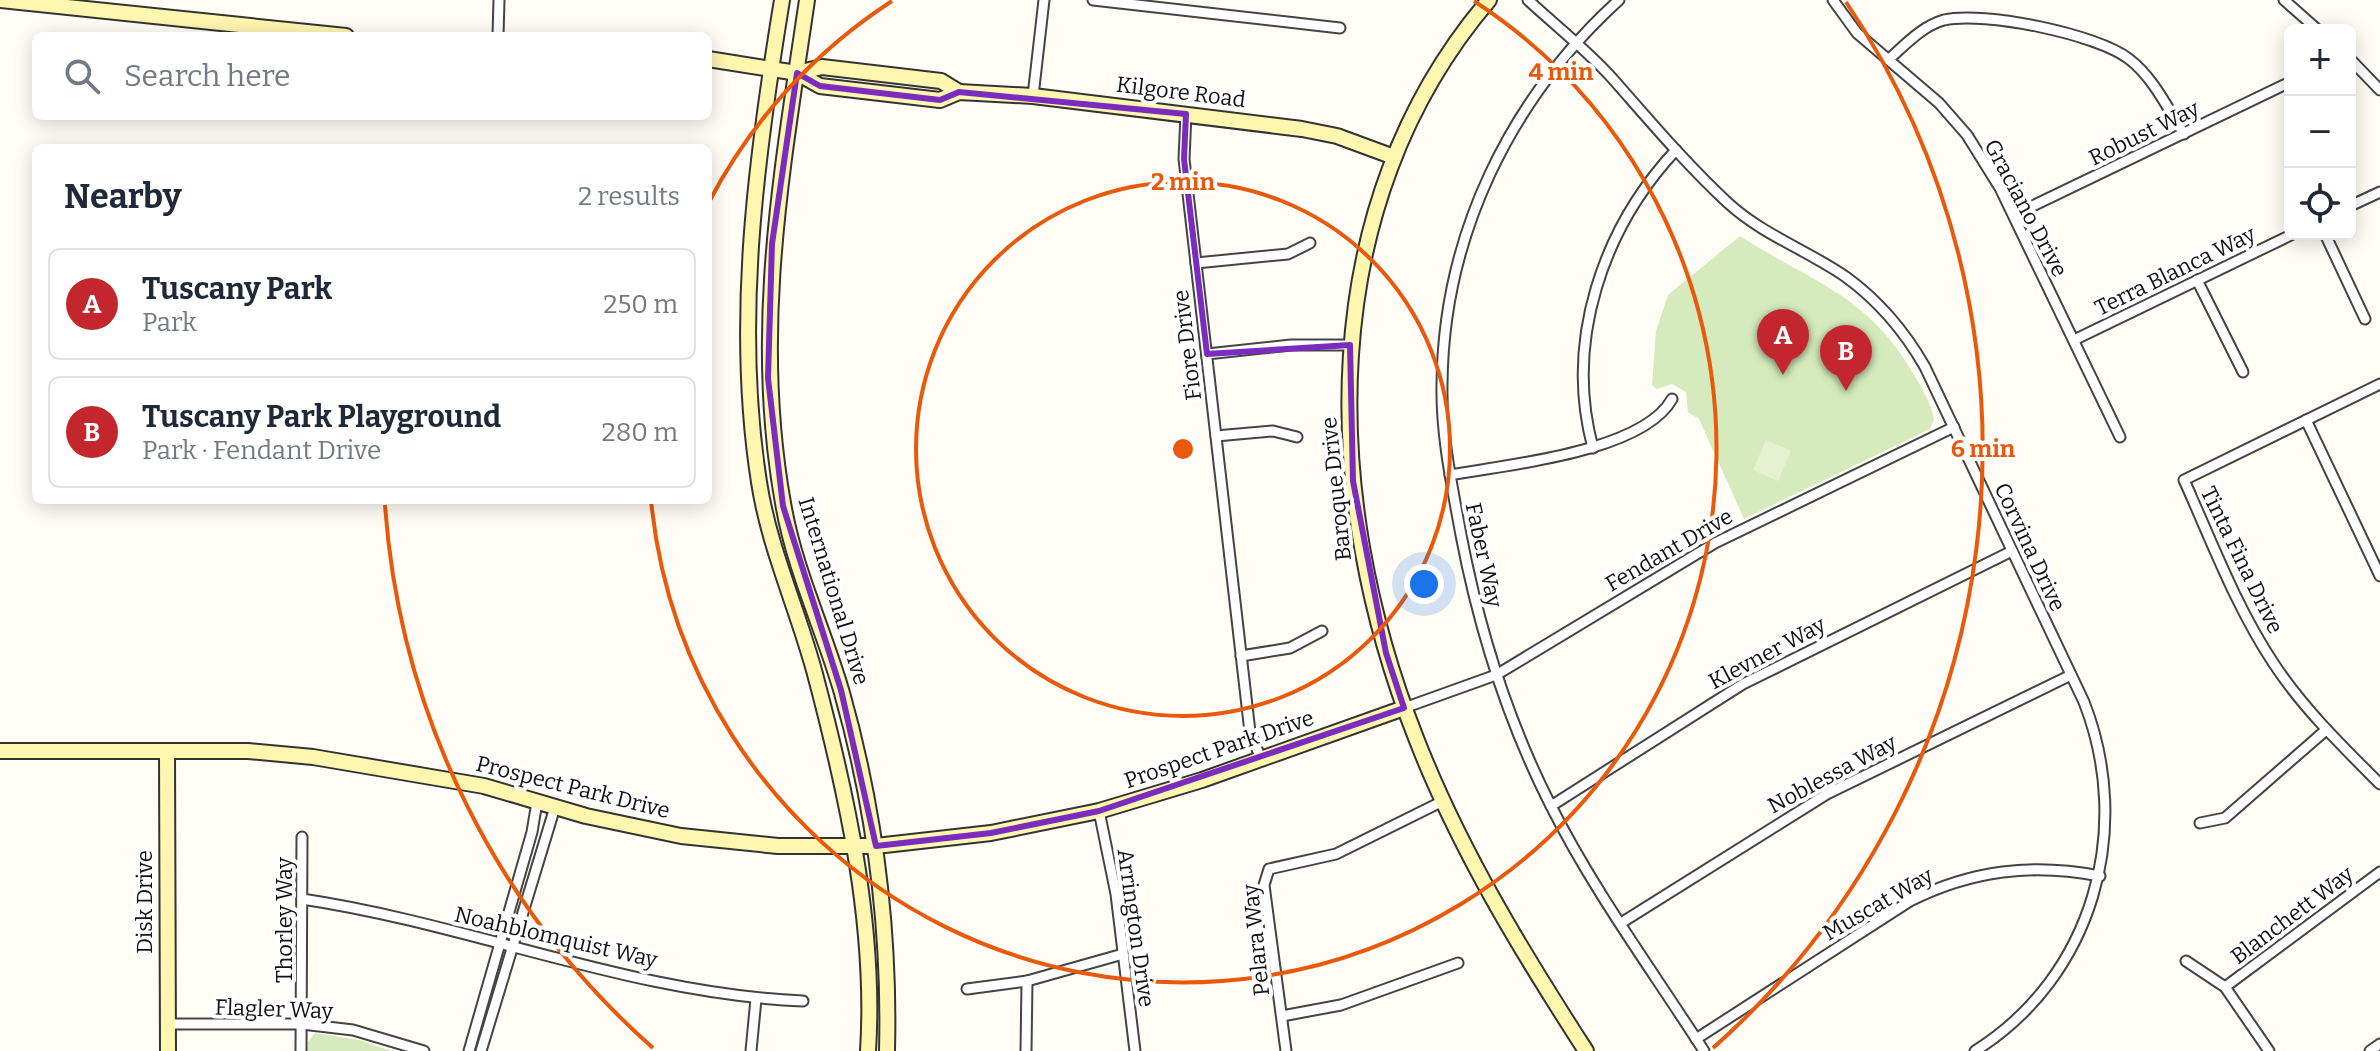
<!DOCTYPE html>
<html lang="en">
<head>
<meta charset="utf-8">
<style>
	:root { --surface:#fff; --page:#f2f2f3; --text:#1f2937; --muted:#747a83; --line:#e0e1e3; --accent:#c4262e }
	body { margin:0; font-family:Bitter,serif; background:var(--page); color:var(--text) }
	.controls { position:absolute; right:24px; top:24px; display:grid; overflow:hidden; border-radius:12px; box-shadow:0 4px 20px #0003 }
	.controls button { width:72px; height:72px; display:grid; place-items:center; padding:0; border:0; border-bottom:2px solid var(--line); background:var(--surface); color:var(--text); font:40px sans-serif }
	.you { position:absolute; left:1424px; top:584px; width:28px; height:28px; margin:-20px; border:6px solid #fff; border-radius:50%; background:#1a73e8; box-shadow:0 0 0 12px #1a73e833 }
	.badge { display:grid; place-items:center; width:52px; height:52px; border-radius:50%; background:var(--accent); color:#fff; font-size:26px; font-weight:700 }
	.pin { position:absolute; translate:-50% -66px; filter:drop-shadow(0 2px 4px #0008) }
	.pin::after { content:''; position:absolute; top:42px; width:28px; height:24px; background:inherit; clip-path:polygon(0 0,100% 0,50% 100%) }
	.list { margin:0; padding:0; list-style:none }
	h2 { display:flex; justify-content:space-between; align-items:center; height:104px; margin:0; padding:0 32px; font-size:34px }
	h2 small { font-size:26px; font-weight:400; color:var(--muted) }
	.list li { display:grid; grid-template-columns:52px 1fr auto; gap:24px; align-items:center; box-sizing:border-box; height:112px; margin:0 16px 16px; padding:0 16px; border:2px solid var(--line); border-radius:12px }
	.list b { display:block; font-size:30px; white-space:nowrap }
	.list p { margin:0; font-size:26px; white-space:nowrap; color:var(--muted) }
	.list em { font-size:26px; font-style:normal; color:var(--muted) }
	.icon { flex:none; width:44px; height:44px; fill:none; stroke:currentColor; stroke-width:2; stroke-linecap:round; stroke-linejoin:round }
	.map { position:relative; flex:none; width:2380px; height:1051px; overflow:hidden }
	.search { position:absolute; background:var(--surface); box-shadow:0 4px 20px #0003; left:32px; top:32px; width:680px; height:88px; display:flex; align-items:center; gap:20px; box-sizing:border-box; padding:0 28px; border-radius:12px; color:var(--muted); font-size:30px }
	.panel { position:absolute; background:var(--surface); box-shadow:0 4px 20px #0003; left:32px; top:144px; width:680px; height:360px; border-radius:12px }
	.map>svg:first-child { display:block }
</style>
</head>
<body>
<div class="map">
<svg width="2380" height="1051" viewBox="0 0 2380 1051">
	<rect width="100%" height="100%" fill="#fffdf5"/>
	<g fill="#d5ebbd">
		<path d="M1740,236c71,46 129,59 174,139 8,13 18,30 20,45l-4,9 -186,90 -45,-100 -11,-7 -2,-20 -14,-8 -15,5 -5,-4 4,-54 12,-36z"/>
		<polygon points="315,1033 359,1040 392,1051 307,1051 308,1042"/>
	</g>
	<polygon fill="#e6f2cf" points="1766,440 1791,451 1778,481 1753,470"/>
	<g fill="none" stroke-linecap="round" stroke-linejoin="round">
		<defs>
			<g id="street">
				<polyline points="1093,0 1340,28"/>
				<path d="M1528,0c28,26 59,50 84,78 38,43 74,86 116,125 35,32 79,47 118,74 33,24 59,55 79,90l159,335c50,128 9,275 -109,349"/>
				<path d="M1619,0c-109,99 -176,236 -177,385 -1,50 10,100 19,150 18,94 46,184 89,269 43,86 102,166 154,247"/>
				<polyline points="1833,0 1857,33 1939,103 1967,135 2000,188 2120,437"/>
				<polyline points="2284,0 2318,30"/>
				<polyline points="498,36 499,0"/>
				<path d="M1889,59c16,-14 33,-33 55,-39 40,-9 153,14 185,39 24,18 39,50 55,75"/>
				<polyline points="2350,59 2380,90"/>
				<polyline points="1033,96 1044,0"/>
				<polyline points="1186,114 1184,159 1250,732 1261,759"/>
				<polyline points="2350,206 2380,192"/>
				<polyline points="2014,215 2290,82"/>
				<polyline points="2325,234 2365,319"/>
				<polyline points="1196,263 1288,254 1310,243"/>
				<polyline points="2197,280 2243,372"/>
				<polyline points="2074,340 2293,234"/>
				<polyline points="1207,354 1291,345 1350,345"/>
				<path d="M2380,384l-196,96c28,62 52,127 90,184 29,44 68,82 106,120"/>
				<polyline points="2306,420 2380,576"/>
				<polyline points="1216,436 1273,431 1297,437"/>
				<path d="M1593,448c-29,-107 10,-220 83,-298"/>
				<path d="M1450,475c56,-10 193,-23 222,-76"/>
				<polyline points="1241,656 1290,648 1322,631"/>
				<polyline points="1404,708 1496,675 1715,543 1954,427"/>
				<polyline points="1551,806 1743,684 2012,551"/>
				<polyline points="1099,811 1116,894 1135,1051"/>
				<polyline points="2200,823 2225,818 2326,730"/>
				<path d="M302,899c168,25 330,95 501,102"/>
				<polyline points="1621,923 1827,794 2071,675"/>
				<polyline points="2186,961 2225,987 2269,1051"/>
				<polyline points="2225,987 2380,872"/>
				<polyline points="967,989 1027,981 1123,954"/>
				<polyline points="1282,1016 1341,1005 1458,963"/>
				<polyline points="168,1024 302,1024 353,1030 424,1051"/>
				<path d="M1696,1039l214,-138c62,-31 122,-38 190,-25"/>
				<polyline points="301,1051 302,837"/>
				<polyline points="469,1051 532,832 537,802"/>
				<polyline points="481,1051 555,807"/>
				<polyline points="751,1051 756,999"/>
				<polyline points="1026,1051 1027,981"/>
				<polyline points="1286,1051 1264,885 1269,869 1336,854 1443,801"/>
				<polyline points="2370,1051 2380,1044"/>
			</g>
			<g id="secondary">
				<polyline points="0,0 346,36"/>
				<path d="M782,0c-26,158 -48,323 -23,482 10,66 39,128 56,192 32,121 61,252 53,377"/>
				<path d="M807,0c-25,171 -55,331 -24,503 11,66 41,127 59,190 33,117 48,236 45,358"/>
				<path d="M1489,0c-176,206 -168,498 -73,738 43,111 106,214 170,313"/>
				<polyline points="708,59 797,73 820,86 940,100 959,92 1033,96 1302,129 1337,136 1394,157"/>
				<polyline points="797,73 822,67 941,81 959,92"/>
				<polyline points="0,751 248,751 313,757 484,786 586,816 681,836 778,846 876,846 991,833 1099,811 1202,780 1404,708"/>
				<polyline points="167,753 168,1051"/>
			</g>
		</defs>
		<use href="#street" stroke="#444" stroke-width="13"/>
		<use href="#secondary" stroke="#333" stroke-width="18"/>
		<use href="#street" stroke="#fff" stroke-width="9"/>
		<use href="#secondary" stroke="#fff6b0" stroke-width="14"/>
	</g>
	<path fill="none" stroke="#7b2cbf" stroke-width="6" stroke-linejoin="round" d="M797,73l23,13 120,14 19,-8 227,22 -2,45 23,195 143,-9 3,136 33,172 18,55 -305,103 -108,22 -115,13 -35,-156 -58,-184 -15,-128 4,-134z"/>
	<g fill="none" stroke="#e8590c" stroke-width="4">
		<circle cx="1183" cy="449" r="267"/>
		<path d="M709 202A534 534 0 0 1 892 1M1474 1A534 534 0 1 1 651 500"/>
		<path d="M653 1048A800 800 0 0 1 385 505M1846 2A800 800 0 0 1 1713 1048"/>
	</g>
	<g text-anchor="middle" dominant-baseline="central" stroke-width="8" stroke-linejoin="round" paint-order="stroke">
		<g font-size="22" fill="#111" stroke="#fff">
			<text transform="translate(1181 92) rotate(7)">Kilgore Road</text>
			<text transform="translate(2144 133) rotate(-26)">Robust Way</text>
			<text transform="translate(2026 208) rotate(62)">Graciano Drive</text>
			<text transform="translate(2175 271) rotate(-26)">Terra Blanca Way</text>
			<text transform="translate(1187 345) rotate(-97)">Fiore Drive</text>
			<text transform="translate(1336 489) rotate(-96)">Baroque Drive</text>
			<text transform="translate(2030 547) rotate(65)">Corvina Drive</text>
			<text transform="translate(1669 550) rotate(-30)">Fendant Drive</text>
			<text transform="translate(1484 555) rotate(78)">Faber Way</text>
			<text transform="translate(2242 560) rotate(64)">Tinta Fina Drive</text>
			<text transform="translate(834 591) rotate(73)">International Drive</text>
			<text transform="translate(1767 653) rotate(-28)">Klevner Way</text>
			<text transform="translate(1219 749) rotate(-19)">Prospect Park Drive</text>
			<text transform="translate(1832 774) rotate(-28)">Noblessa Way</text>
			<text transform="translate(573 787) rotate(14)">Prospect Park Drive</text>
			<text transform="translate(144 902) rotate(-90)">Disk Drive</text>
			<text transform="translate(1878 904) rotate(-30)">Muscat Way</text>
			<text transform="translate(2292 915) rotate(-37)">Blanchett Way</text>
			<text transform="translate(284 920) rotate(-90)">Thorley Way</text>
			<text transform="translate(1136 928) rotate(82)">Arrington Drive</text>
			<text transform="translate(556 937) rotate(13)">Noahblomquist Way</text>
			<text transform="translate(1256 940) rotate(-96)">Pelara Way</text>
			<text transform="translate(274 1009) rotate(2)">Flagler Way</text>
		</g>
	</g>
	<circle cx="1183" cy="449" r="12" fill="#e8590c" stroke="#fff" stroke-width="4"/>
	<g font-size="24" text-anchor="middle" font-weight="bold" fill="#e8590c" stroke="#fff" stroke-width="8" stroke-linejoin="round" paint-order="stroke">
		<text x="1561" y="80">4 min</text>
		<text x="1183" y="190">2 min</text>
		<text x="1983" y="457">6 min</text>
	</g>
</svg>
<div class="controls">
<button>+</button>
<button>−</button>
<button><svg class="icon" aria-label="locate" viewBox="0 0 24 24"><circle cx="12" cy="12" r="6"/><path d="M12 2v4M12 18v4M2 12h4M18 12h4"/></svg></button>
</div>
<div class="you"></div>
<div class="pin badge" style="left:1783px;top:375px">A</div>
<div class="pin badge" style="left:1846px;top:391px">B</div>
<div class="search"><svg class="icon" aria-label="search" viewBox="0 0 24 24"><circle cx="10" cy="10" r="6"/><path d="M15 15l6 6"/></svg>Search here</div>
<section class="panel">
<h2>Nearby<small>2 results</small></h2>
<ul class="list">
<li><span class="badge">A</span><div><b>Tuscany Park</b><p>Park</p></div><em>250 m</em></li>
<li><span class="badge">B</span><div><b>Tuscany Park Playground</b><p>Park · Fendant Drive</p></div><em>280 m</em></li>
</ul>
</section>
</div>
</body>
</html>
